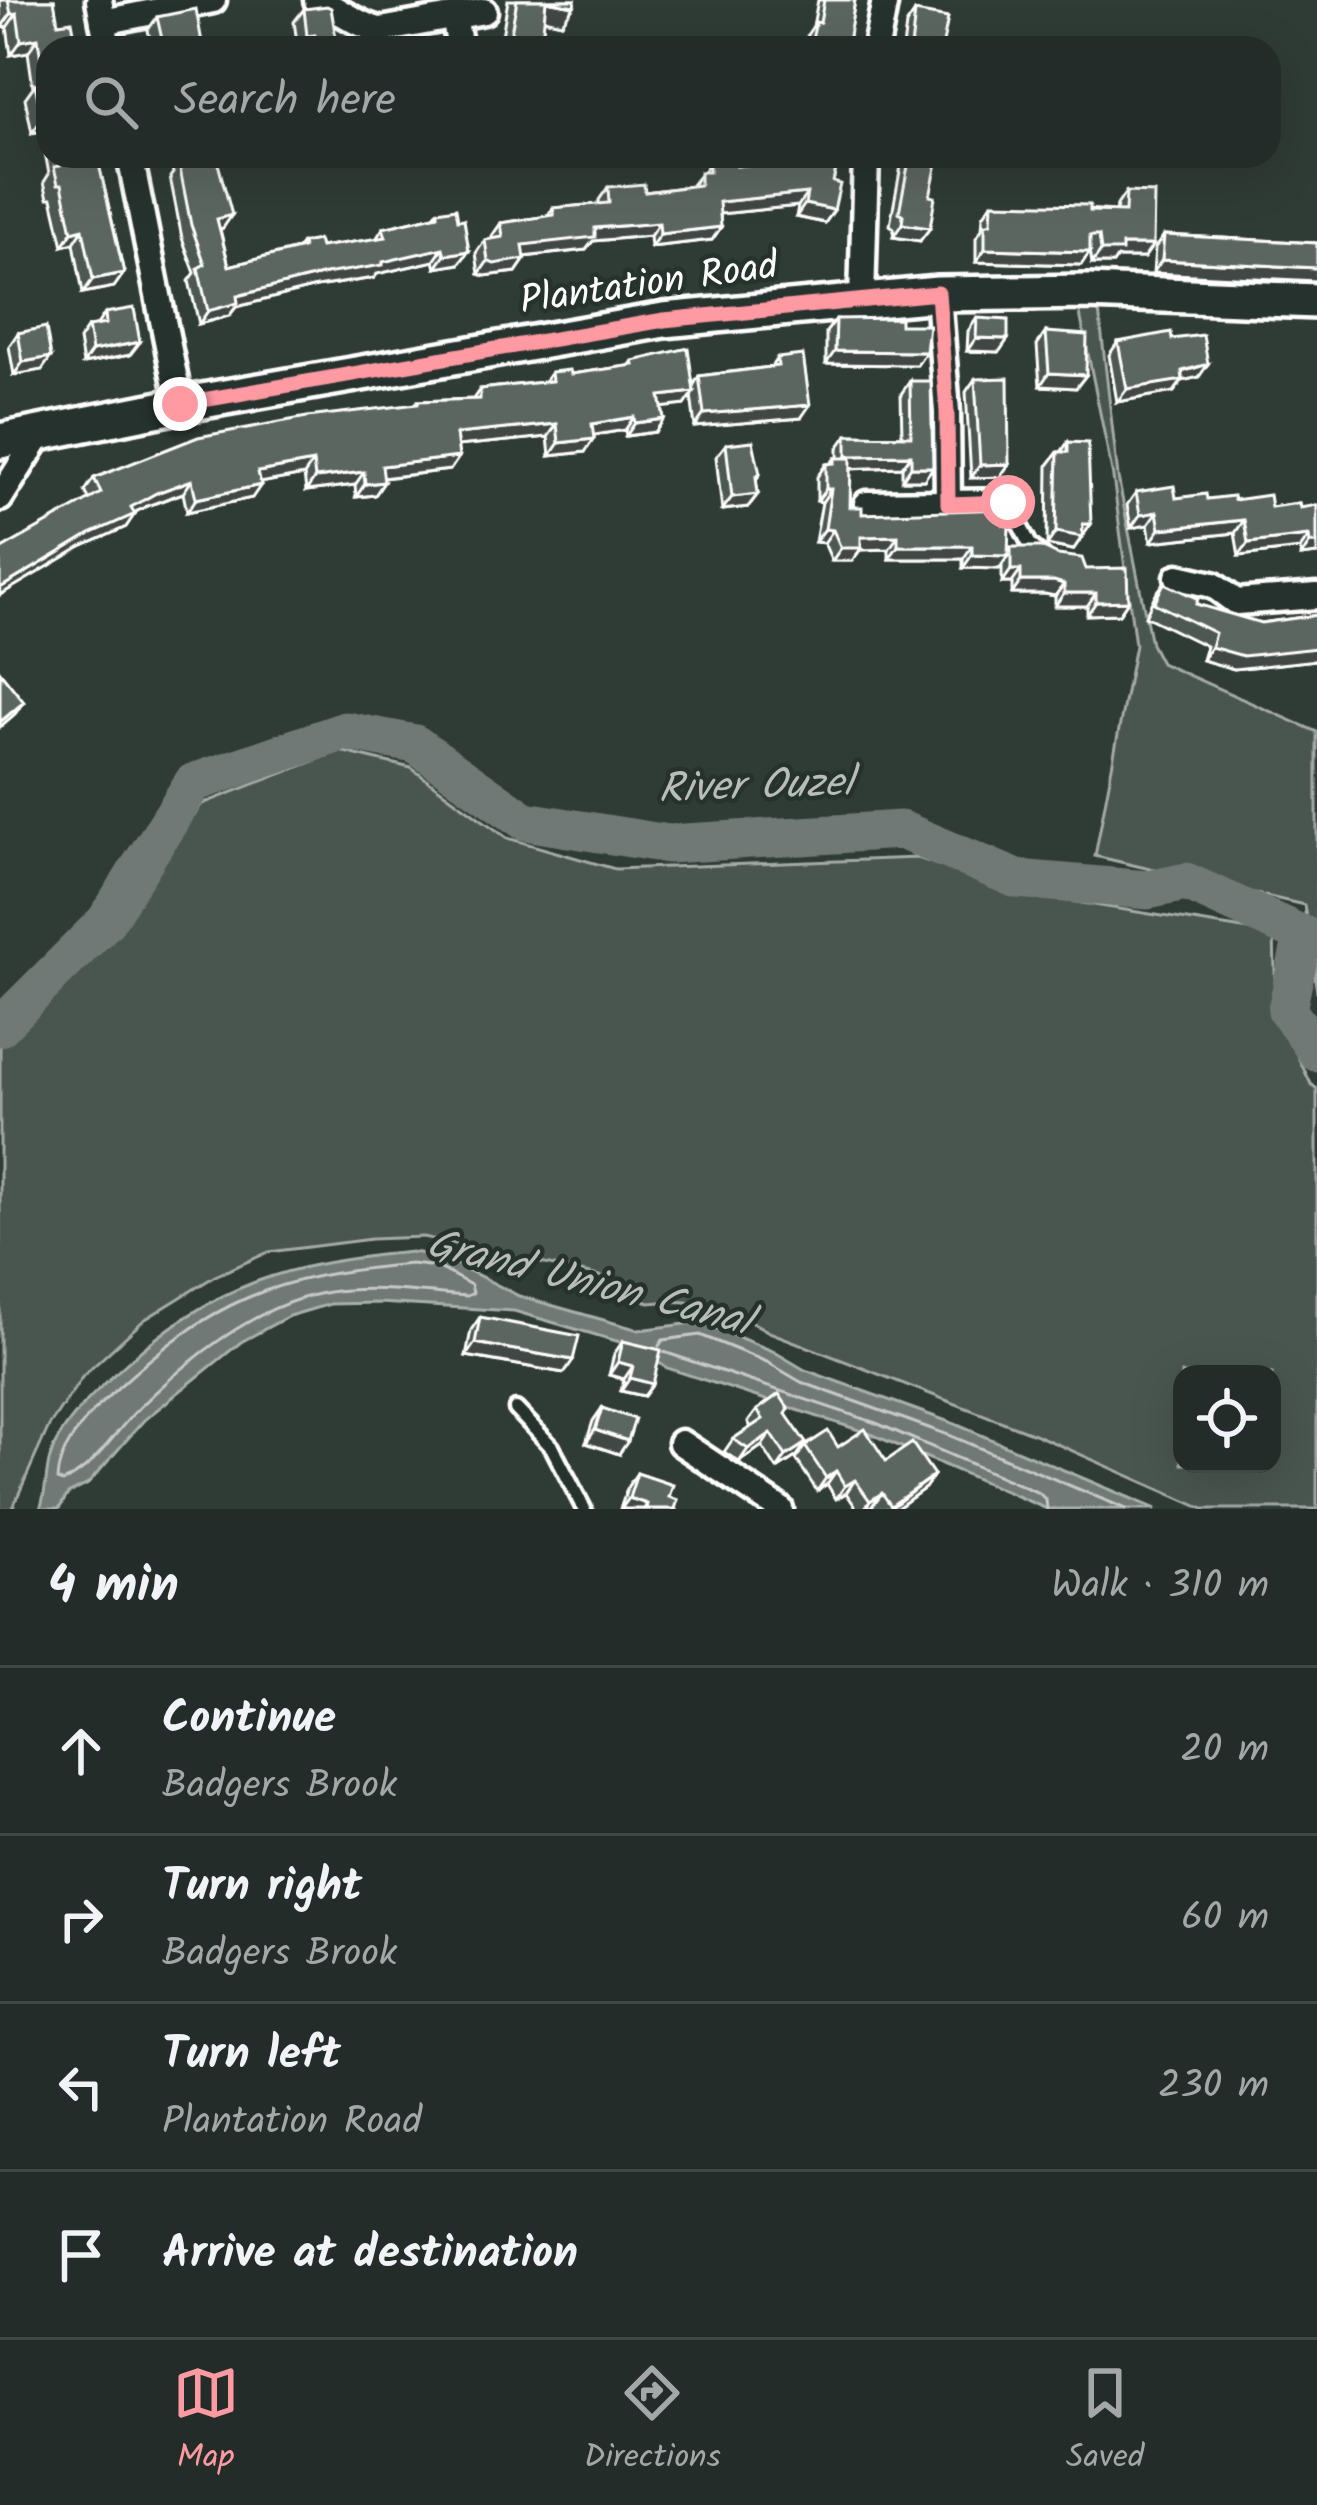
<!DOCTYPE html>
<html lang="en">
<head>
<meta charset="utf-8">
<style>
	:root { --surface:#232c28; --page:#2f3834; --text:#f1f3f6; --muted:#a3a7a8; --line:#404845; --accent:#ff9aa2 }
	body { margin:0; font-family:Kalam,sans-serif; background:var(--page); color:var(--text) }
	.controls { position:absolute; right:36px; bottom:36px; display:grid; overflow:hidden; border-radius:24px; box-shadow:0 12px 48px #0002 }
	.controls button { width:108px; height:108px; display:grid; place-items:center; padding:0; border:0; border-bottom:3px solid var(--line); background:var(--surface); color:var(--text); font:60px sans-serif }
	.stop { position:absolute; width:36px; height:36px; margin:-27px; border:9px solid #ff9aa2; border-radius:50%; background:#fff }
	.stop.end { background:#ff9aa2; border-color:#fff; box-shadow:0 3px 12px #0008 }
	.list { margin:0; padding:0; list-style:none }
	h2 { display:flex; justify-content:space-between; align-items:center; height:156px; margin:0; padding:0 48px; font-size:51px }
	h2 small { font-size:39px; font-weight:400; color:var(--muted) }
	.list li { display:grid; grid-template-columns:78px 1fr auto; gap:36px; align-items:center; box-sizing:border-box; height:168px; padding:0 48px; border-top:3px solid var(--line) }
	.list b { display:block; font-size:45px; white-space:nowrap }
	.list p { margin:0; font-size:39px; white-space:nowrap; color:var(--muted) }
	.list em { font-size:39px; font-style:normal; color:var(--muted) }
	.icon { flex:none; width:66px; height:66px; fill:none; stroke:currentColor; stroke-width:2; stroke-linecap:round; stroke-linejoin:round }
	.map { position:relative; flex:none; width:1317px; height:1509px; overflow:hidden }
	.search { position:absolute; background:var(--surface); box-shadow:0 12px 48px #0002; left:36px; right:36px; top:36px; height:132px; display:flex; align-items:center; gap:30px; box-sizing:border-box; padding:0 42px; border-radius:36px; color:var(--muted); font-size:45px }
	.sheet { height:828px; background:var(--surface) }
	nav { display:flex; justify-content:space-around; align-items:center; box-sizing:border-box; height:168px; border-top:3px solid var(--line); background:var(--surface); font-size:33px; color:var(--muted) }
	nav a { display:grid; justify-items:center; gap:6px }
	nav .on { color:var(--accent) }
	.map>svg:first-child { display:block }
</style>
</head>
<body>
<div class="map">
<svg width="1317" height="1509" viewBox="0 0 1317 1509">
	<rect width="100%" height="100%" fill="#2f3b35"/>
	<filter id="ink" filterUnits="userSpaceOnUse"><feTurbulence type="fractalNoise" baseFrequency=".00833" numOctaves="2"/><feDisplacementMap in="SourceGraphic" scale="24" xChannelSelector="R" yChannelSelector="G"/><feConvolveMatrix kernelMatrix="1 2 1 2 8 2 1 2 1" color-interpolation-filters="sRGB"/></filter>
	<g filter="url(#ink)">
		<g fill="#4a544f" stroke="#a4aaa7" stroke-width="3" fill-rule="evenodd">
			<polygon points="1079,309 1099,310 1118,477 1151,644 1161,663 1317,732 1317,992 1304,905 1095,856 1135,645 1113,477"/>
			<path d="M340,751l71,17 96,70 108,31 303,-11 96,34 260,42 2,77 35,73 6,5v420h-113l-170,-75 -265,-102c-39,-24 -73,-35 -120,-29l-36,-24 -190,-42 -52,2 -102,13 -54,24 -71,44 -61,56 -34,50 -37,83h-12v-466l112,-113 90,-126zM1182,1374h90v90h-90z"/>
		</g>
		<path fill="#707975" stroke="#a9afac" stroke-width="3" d="M411,1252l29,4 79,40 120,34 62,-8 72,29 32,19 150,54 201,85h-109l-176,-75 -204,-66 -37,-23 -116,-34 -136,-8 -48,1 -41,12 -48,26 -97,78 -56,64 -20,10 -9,15h-19c9,-24 3,-45 18,-70 16,-27 38,-48 61,-69 93,-87 169,-107 292,-118z"/>
		<g fill="none" stroke-linecap="round" stroke-linejoin="round">
			<g stroke="#c6c9c8" stroke-width="3">
				<path d="M411,1264l26,3 34,18 2,8 -6,3c-44,-3 -94,-11 -138,-4 -72,11 -144,70 -194,120 -24,25 -40,55 -72,70l-6,-2c1,-32 30,-64 53,-85 102,-96 162,-119 301,-131z"/>
				<polyline points="659,1346 663,1340 700,1335 767,1362 801,1382 951,1436 1126,1509"/>
				<polyline points="664,1352 876,1423 1039,1493 1046,1500 1047,1509"/>
			</g>
			<polyline stroke="#707975" stroke-width="39" points="0,1027 106,921 193,783 345,731 415,744 525,821 668,844 901,830 1017,879 1148,890 1186,882 1303,935 1287,1010 1317,1052"/>
			<defs>
				<g id="lane">
					<polyline points="1009,504 1030,545 1043,556"/>
					<polyline points="516,1409 552,1447 584,1509"/>
				</g>
				<g id="street">
					<polyline points="99,0 108,48"/>
					<path d="M317,0c20,8 45,28 64,30l103,-19"/>
					<polyline points="454,17 460,48"/>
					<polyline points="103,22 213,0"/>
					<polyline points="876,48 885,0"/>
					<polyline points="130,156 180,405"/>
					<polyline points="938,294 947,412 948,504"/>
					<polyline points="862,300 866,156"/>
					<polyline points="0,498 43,430"/>
					<polyline points="867,504 1023,502"/>
					<polyline points="1178,577 1213,585 1236,602 1317,596"/>
					<polyline points="681,1443 780,1509"/>
				</g>
				<polyline id="secondary" points="0,441 180,405 664,320 938,294 1088,292 1317,301"/>
			</defs>
			<use href="#lane" stroke="#fff" stroke-width="21"/>
			<use href="#street" stroke="#fff" stroke-width="33"/>
			<use href="#secondary" stroke="#fff" stroke-width="42"/>
			<use href="#lane" stroke="#26332d" stroke-width="12"/>
			<use href="#street" stroke="#26332d" stroke-width="24"/>
			<use href="#secondary" stroke="#26332d" stroke-width="33"/>
		</g>
		<g fill="#4e5853" stroke="#fff" stroke-width="3">
			<polygon points="0,0 54,0 48,48 48,156 97,156 124,273 114,287 83,293 74,243 63,246 52,198 48,198 44,182 49,174 41,131 32,133 25,98 33,87 28,52 11,55 7,27 1,28"/>
			<polygon points="508,0 575,0 562,23 544,19 541,48 500,48"/>
			<polygon points="818,0 855,0 847,48 804,48 807,35 813,26"/>
			<polygon points="304,9 336,38 347,48 298,48 294,22"/>
			<polygon points="915,12 942,48 903,48 906,25"/>
			<polygon points="157,17 203,48 152,48 148,30"/>
			<polygon points="170,156 216,156 223,228 220,229 229,266 297,249 302,243 320,247 376,239 383,228 434,216 438,211 459,264 436,268 434,261 377,274 374,278 316,287 236,307 229,316 199,324 189,281 195,273 182,238 170,177 173,173"/>
			<polygon points="795,156 839,156 833,182 834,210 825,223 796,217 798,206 720,214 721,227 712,240 651,247 650,236 593,241 586,250 525,257 525,259 516,272 485,276 479,274 476,253 485,240 492,239 492,236 501,223 548,216 553,208 599,204 599,200 608,187 645,192 691,186 709,164 737,166 795,160"/>
			<polygon points="897,156 934,156 920,241 893,237 894,228 890,225 901,166 896,166"/>
			<polygon points="1126,192 1153,245 1144,258 1117,258 1113,264 1092,264 1090,250 1081,265 976,262 976,238 982,229 983,216 992,203 1116,211 1117,205"/>
			<polygon points="1164,235 1317,243 1153,273 1155,248"/>
			<polygon points="105,313 130,355 83,364 79,340 88,327 96,326"/>
			<polygon points="977,318 1008,339 999,352 967,351 968,331"/>
			<polygon points="836,319 900,325 926,352 917,365 826,364 826,332"/>
			<polygon points="1046,332 1086,375 1076,388 1040,386 1037,345"/>
			<polygon points="18,333 42,370 14,375 9,346"/>
			<polygon points="1172,339 1199,377 1182,381 1174,392 1117,402 1109,355 1118,342"/>
			<polygon points="777,358 801,418 695,427 691,395 685,405 662,407 664,419 655,432 626,436 625,430 593,435 585,452 550,456 548,437 457,446 459,457 450,470 383,478 384,482 375,495 356,497 355,485 306,491 304,475 260,483 252,498 187,512 183,493 147,506 134,513 126,527 81,547 89,499 85,491 94,478 415,404 418,401 473,399 480,389 544,382 551,372 571,374 629,366 633,361 693,386 699,376 771,367"/>
			<polygon points="975,379 1009,464 1000,477 971,478 966,392"/>
			<polygon points="910,381 924,480 902,480 902,467 851,469 850,507 862,514 1004,525 1008,552 1011,547 1086,569 1128,601 1119,614 1087,615 1087,606 1055,606 1055,596 1045,594 1012,594 1012,583 1002,583 1002,564 999,569 963,568 963,559 889,559 889,549 860,550 852,561 832,561 824,543 815,542 822,502 817,501 817,477 826,464 831,463 835,458 838,458 838,448 847,435 902,436 901,394"/>
			<polygon points="1068,442 1091,524 1073,550 1047,545 1048,465 1058,452 1061,452"/>
			<polygon points="726,444 760,474 756,480 758,494 748,507 722,510 716,457"/>
			<polygon points="1136,492 1176,498 1234,500 1271,507 1299,503 1317,554 1301,556 1300,549 1239,556 1235,533 1151,542 1148,525 1131,528 1127,505"/>
			<polygon points="1164,583 1196,604 1261,623 1317,615 1317,660 1234,669 1202,660 1206,646 1145,616 1155,595"/>
			<polygon points="480,1317 564,1373 466,1356 471,1330"/>
			<polygon points="623,1341 653,1384 644,1396 621,1391 624,1379 609,1375 614,1354"/>
			<polygon points="602,1408 619,1454 586,1443 593,1421"/>
			<polygon points="757,1410 786,1414 797,1456 777,1469 762,1446 739,1462 724,1452 733,1439 751,1427 748,1422"/>
			<polygon points="805,1446 838,1447 934,1475 925,1488 896,1509 875,1509 872,1506 868,1509 857,1509 846,1493 836,1499 827,1484 817,1491 796,1459"/>
			<polygon points="637,1473 675,1509 620,1509 628,1486"/>
		</g>
		<g fill="#404744" stroke="#fff" stroke-width="3">
			<polygon points="546,1 574,6 562,23 534,17"/>
			<polygon points="17,13 7,27 1,28 11,14"/>
			<polygon points="315,35 306,48 299,48 307,36"/>
			<polygon points="38,38 28,52 11,55 21,41"/>
			<polygon points="510,38 516,39 509,48 503,48"/>
			<polygon points="48,117 48,121 41,131 32,133 42,119"/>
			<polygon points="903,156 909,156 901,166 896,166"/>
			<polygon points="807,193 798,206 710,215 719,202"/>
			<polygon points="805,204 834,210 825,223 796,217"/>
			<polygon points="232,215 223,228 208,232 217,219"/>
			<polygon points="659,223 650,236 593,241 586,250 514,258 523,245 595,228"/>
			<polygon points="902,224 930,228 920,241 893,237"/>
			<polygon points="721,227 712,240 651,247 660,234"/>
			<polygon points="83,229 74,243 63,246 72,232"/>
			<polygon points="1122,245 1153,245 1144,258 1117,258 1113,264 1092,264 1101,251"/>
			<polygon points="443,248 434,261 377,274 374,278 316,287 236,307 229,316 199,324 208,311 237,296 325,274"/>
			<polygon points="985,249 1090,252 1081,265 976,262"/>
			<polygon points="469,251 459,264 436,268 445,255"/>
			<polygon points="525,259 516,272 485,276 479,274 488,261"/>
			<polygon points="1162,260 1317,268 1317,281 1153,273"/>
			<polygon points="124,273 114,287 83,293 93,279"/>
			<polygon points="976,338 1008,339 999,352 967,351"/>
			<polygon points="140,342 130,355 83,364 92,351"/>
			<polygon points="835,351 926,352 917,365 826,364"/>
			<polygon points="51,357 42,370 14,375 23,362"/>
			<polygon points="1208,364 1199,377 1182,381 1174,392 1117,402 1127,389"/>
			<polygon points="1049,373 1086,375 1076,388 1040,386"/>
			<polygon points="694,392 685,405 651,409 660,396"/>
			<polygon points="810,405 801,418 695,427 704,414"/>
			<polygon points="634,417 625,430 583,437 592,424"/>
			<polygon points="664,419 655,432 626,436 635,423"/>
			<polygon points="557,424 548,437 447,447 456,434"/>
			<polygon points="594,439 585,452 550,456 559,443"/>
			<polygon points="911,455 902,467 838,469 847,456"/>
			<polygon points="459,457 450,470 373,479 382,466"/>
			<polygon points="313,462 304,475 249,485 258,472"/>
			<polygon points="1009,464 1000,477 971,478 980,465"/>
			<polygon points="911,467 933,467 924,480 902,480"/>
			<polygon points="364,472 355,485 306,491 315,478"/>
			<polygon points="192,480 183,493 147,506 122,519 131,507 156,493"/>
			<polygon points="384,482 375,495 356,497 365,484"/>
			<polygon points="261,485 252,498 187,512 196,499"/>
			<polygon points="826,489 831,489 822,502 817,501"/>
			<polygon points="758,494 748,507 722,510 732,497"/>
			<polygon points="1157,512 1148,525 1131,528 1140,515"/>
			<polygon points="135,514 126,527 81,547 0,595 0,588 90,534"/>
			<polygon points="1244,520 1235,533 1151,542 1160,529"/>
			<polygon points="1083,524 1091,524 1073,550 1047,545 1056,532"/>
			<polygon points="825,529 833,530 824,543 815,542"/>
			<polygon points="898,536 889,549 860,550 852,561 832,561 841,548 861,537"/>
			<polygon points="1309,536 1300,549 1239,556 1248,543"/>
			<polygon points="1310,543 1317,543 1317,554 1301,556"/>
			<polygon points="898,546 972,546 963,559 889,559"/>
			<polygon points="972,555 1008,556 999,569 963,568"/>
			<polygon points="1011,570 1021,570 1012,583 1002,583"/>
			<polygon points="1021,581 1054,581 1064,584 1055,596 1045,594 1012,594"/>
			<polygon points="1064,593 1096,593 1087,606 1055,606"/>
			<polygon points="1128,601 1119,614 1087,615 1096,602"/>
			<polygon points="1211,647 1317,648 1317,660 1234,669 1202,660"/>
			<polygon points="24,702 15,714 0,727 0,722"/>
			<polygon points="475,1343 573,1360 564,1373 466,1356"/>
			<polygon points="618,1362 633,1366 624,1379 609,1375"/>
			<polygon points="630,1378 653,1384 644,1396 621,1391"/>
			<polygon points="595,1430 628,1441 619,1454 586,1443"/>
			<polygon points="771,1433 762,1446 739,1462 748,1449"/>
			<polygon points="806,1443 797,1456 777,1469 786,1456"/>
			<polygon points="836,1471 827,1484 817,1491 826,1478"/>
			<polygon points="934,1475 925,1488 896,1509 889,1509"/>
			<polygon points="855,1480 846,1493 836,1499 845,1486"/>
			<polygon points="882,1493 872,1506 864,1509 870,1501"/>
			<polygon points="629,1498 647,1504 644,1509 621,1509"/>
		</g>
		<g fill="#5b6661" stroke="#fff" stroke-width="3">
			<polygon points="8,0 54,0 58,23 72,21 77,48 48,48 48,117 42,119 35,84 44,82 38,38 21,41 17,13 11,14"/>
			<polygon points="517,0 575,0 574,6 546,1 541,48 515,48 516,39 510,38"/>
			<polygon points="824,0 855,0 847,48 810,48 816,22 820,23"/>
			<polygon points="327,6 331,8 336,38 345,37 347,48 317,48 315,35 307,36 304,9"/>
			<polygon points="196,9 203,48 164,48 157,17"/>
			<polygon points="915,12 948,18 942,48 911,48"/>
			<polygon points="58,156 97,156 124,273 93,279 83,229 72,232 62,184 58,184 54,167 60,166"/>
			<polygon points="181,156 216,156 232,215 217,219 229,266 303,248 302,243 318,240 320,247 386,237 383,228 438,215 438,211 456,208 458,220 464,219 469,251 445,255 443,248 383,262 383,265 325,274 237,296 238,303 208,311 198,268 205,264 191,225 179,164 183,164"/>
			<polygon points="802,156 839,156 833,182 840,184 834,210 805,204 807,193 719,202 721,227 660,234 659,223 595,228 595,237 523,245 525,259 494,264 488,261 485,240 503,237 501,223 554,215 553,208 609,203 608,187 644,184 645,192 700,185 700,172 709,172 709,164 737,162 737,166 801,159"/>
			<polygon points="910,156 934,156 933,162 937,163 930,196 935,197 930,228 902,224 903,215 899,212"/>
			<polygon points="1126,192 1154,193 1153,245 1122,245 1122,251 1101,251 1099,236 1090,236 1090,252 985,249 985,225 991,223 992,203 1090,205 1090,211 1125,212"/>
			<polygon points="1164,235 1317,243 1317,268 1162,260"/>
			<polygon points="134,308 140,342 92,351 88,327 106,324 105,313"/>
			<polygon points="900,318 900,325 929,325 926,352 835,351 836,319"/>
			<polygon points="977,318 1008,320 1008,339 976,338"/>
			<polygon points="46,327 51,357 23,362 18,333"/>
			<polygon points="1046,332 1087,335 1086,375 1049,373"/>
			<polygon points="1171,332 1172,339 1203,335 1208,364 1182,371 1183,380 1127,389 1118,342"/>
			<polygon points="688,348 694,392 660,396 664,419 635,423 634,417 592,424 594,439 559,443 557,424 456,434 459,457 382,466 384,482 365,484 364,472 315,478 313,462 258,472 261,485 196,499 192,480 156,493 131,507 135,514 90,534 0,588 0,550 101,493 94,478 198,437 307,417 418,404 418,401 480,399 480,389 552,381 551,372 570,370 571,374 634,365 633,361"/>
			<polygon points="803,355 810,405 704,414 699,376 778,366 777,358"/>
			<polygon points="1008,378 1009,464 980,465 975,379"/>
			<polygon points="910,381 931,381 933,467 911,467 911,455 847,456 847,435 911,436"/>
			<polygon points="753,441 760,474 756,477 758,494 732,497 726,444"/>
			<polygon points="1068,442 1088,443 1091,524 1083,524 1082,537 1056,532 1058,452 1068,452"/>
			<polygon points="835,458 851,458 850,507 862,507 862,514 1004,509 1004,525 1009,525 1008,556 972,555 972,546 898,546 898,536 861,537 861,548 841,548 833,530 825,529 831,489 826,489 826,464 835,463"/>
			<polygon points="1174,486 1176,498 1206,494 1207,499 1233,496 1234,500 1269,495 1271,507 1299,503 1300,508 1317,505 1317,543 1310,543 1309,536 1248,543 1244,520 1160,529 1157,512 1140,515 1136,492"/>
			<polygon points="1011,547 1041,547 1058,555 1082,558 1086,569 1127,568 1128,601 1096,602 1096,593 1064,593 1064,584 1054,581 1021,581 1021,570 1011,570"/>
			<polygon points="1164,583 1198,599 1196,604 1261,623 1317,615 1317,648 1243,656 1211,647 1215,633 1154,603"/>
			<polygon points="0,672 24,702 0,722"/>
			<polygon points="480,1317 579,1336 573,1360 475,1343"/>
			<polygon points="623,1341 661,1350 653,1384 630,1378 633,1366 618,1362"/>
			<polygon points="779,1394 789,1409 786,1414 806,1443 786,1456 771,1433 748,1449 733,1439 763,1419 757,1410"/>
			<polygon points="602,1408 635,1419 628,1441 595,1430"/>
			<polygon points="865,1429 886,1461 912,1443 934,1475 891,1506 882,1493 870,1501 855,1480 845,1486 836,1471 826,1478 805,1446 828,1431 838,1447"/>
			<polygon points="637,1473 673,1485 669,1497 678,1500 675,1509 646,1509 647,1504 629,1498"/>
		</g>
	</g>
	<g fill="none" stroke-linecap="round" stroke-linejoin="round" filter="url(#ink)">
		<polyline stroke="#ff9aa2" stroke-width="15" points="180,404 664,320 938,293 947,412 948,504 1008,502"/>
	</g>
	<g text-anchor="middle" dominant-baseline="central" stroke-width="9" stroke-linejoin="round" paint-order="stroke">
		<g font-size="39" fill="#fff" stroke="#26332d">
			<text transform="translate(649 285) rotate(-8)">Plantation Road</text>
		</g>
		<g font-size="42" font-style="italic" fill="#b8bcba" stroke="#26332d">
			<text transform="translate(756 787) rotate(-2)">River Ouzel</text>
			<text transform="translate(589 1284) rotate(14)">Grand Union Canal</text>
		</g>
	</g>
</svg>
<div class="controls">
<button><svg class="icon" aria-label="locate" viewBox="0 0 24 24"><circle cx="12" cy="12" r="6"/><path d="M12 2v4M12 18v4M2 12h4M18 12h4"/></svg></button>
</div>
<div class="stop" style="left:1008px;top:502px"></div>
<div class="stop end" style="left:180px;top:404px"></div>
<div class="search"><svg class="icon" aria-label="search" viewBox="0 0 24 24"><circle cx="10" cy="10" r="6"/><path d="M15 15l6 6"/></svg>Search here</div>
</div>
<section class="sheet">
<h2>4 min<small>Walk · 310 m</small></h2>
<ul class="list">
<li><svg class="icon" aria-label="ahead" viewBox="0 0 24 24"><path d="M12 20V5M6 11l6-6 6 6"/></svg><div><b>Continue</b><p>Badgers Brook</p></div><em>20 m</em></li>
<li><svg class="icon" aria-label="right" viewBox="0 0 24 24"><path d="M7 20v-9h11M14 6l5 5-5 5"/></svg><div><b>Turn right</b><p>Badgers Brook</p></div><em>60 m</em></li>
<li><svg class="icon" aria-label="left" viewBox="0 0 24 24"><path d="M17 20v-9H6M10 6l-5 5 5 5"/></svg><div><b>Turn left</b><p>Plantation Road</p></div><em>230 m</em></li>
<li><svg class="icon" aria-label="arrive" viewBox="0 0 24 24"><path d="M6 21V4h12l-3 4 3 4H6"/></svg><div><b>Arrive at destination</b></div></li>
</ul>
</section>
<nav>
<a class="on"><svg class="icon" aria-label="map" viewBox="0 0 24 24"><path d="M3 6l6-2 6 2 6-2v14l-6 2-6-2-6 2zM9 4v14M15 6v14"/></svg>Map</a>
<a><svg class="icon" aria-label="directions" viewBox="0 0 24 24"><path d="M12 3l9 9-9 9-9-9zM9 14v-3h6M13 9l2 2-2 2"/></svg>Directions</a>
<a><svg class="icon" aria-label="saved" viewBox="0 0 24 24"><path d="M7 4h10v16l-5-4-5 4z"/></svg>Saved</a>
</nav>
</body>
</html>
